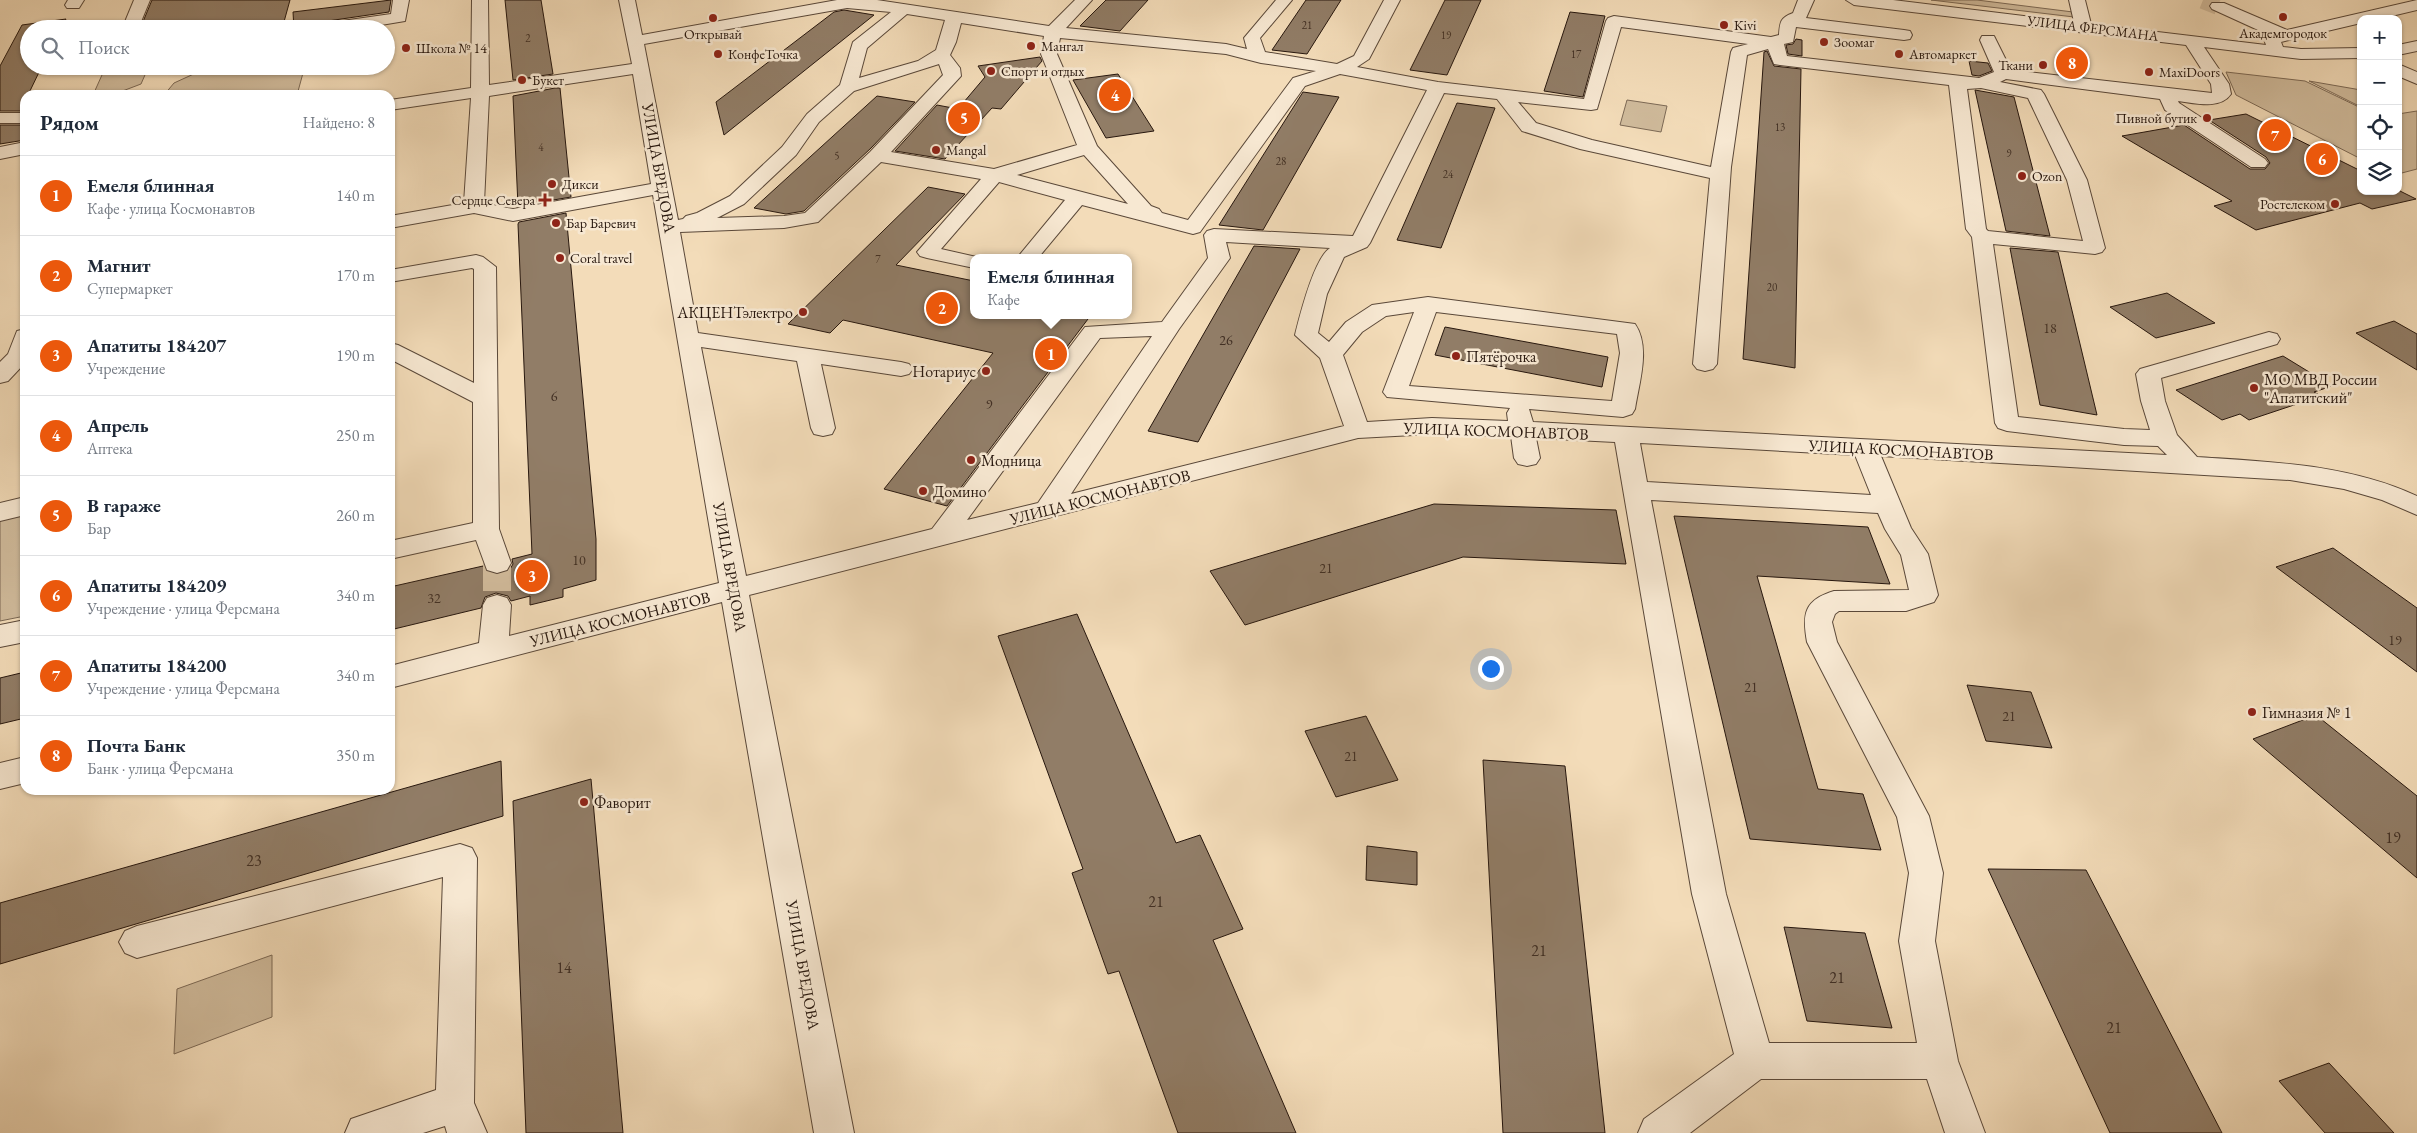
<!DOCTYPE html>
<html lang="ru">
<head>
<meta charset="utf-8">
<style>
	:root { --surface:#fff; --page:#f6f6f7; --text:#1f2937; --muted:#747a83; --line:#e0e1e3; --accent:#ea580c }
	body { margin:0; font-family:"EB Garamond",serif; background:var(--page); color:var(--text) }
	.controls { position:absolute; right:15px; top:15px; display:grid; overflow:hidden; border-radius:10px; box-shadow:0 1px 4px #0004 }
	.controls button { width:45px; height:45px; display:grid; place-items:center; padding:0; border:0; border-bottom:1px solid var(--line); background:var(--surface); color:var(--text); font:25px sans-serif }
	.you { position:absolute; left:1490px; top:668px; width:18px; height:18px; margin:-12px; border:4px solid #fff; border-radius:50%; background:#1a73e8; box-shadow:0 0 0 8px #1a73e833 }
	.badge { display:grid; place-items:center; width:32px; height:32px; border-radius:50%; background:var(--accent); color:#fff; font-size:16px; font-weight:700 }
	.pin { position:absolute; translate:-50% -50%; border:2px solid #fff; box-shadow:0 1px 5px #0006 }
	.popup { position:absolute; left:970px; top:254px; width:162px; height:65px; box-sizing:border-box; display:grid; place-content:center; border-radius:10px; background:var(--surface); filter:drop-shadow(0 1px 4px #0005); font-size:16px; white-space:nowrap; color:var(--muted) }
	.popup b { font-size:19px; color:var(--text) }
	.popup::after { content:''; position:absolute; left:50%; top:100%; margin-left:-10px; border:10px solid transparent; border-top-color:var(--surface) }
	.list { margin:0; padding:0; list-style:none }
	h2 { display:flex; justify-content:space-between; align-items:center; height:65px; margin:0; padding:0 20px; font-size:21px }
	h2 small { font-size:16px; font-weight:400; color:var(--muted) }
	.list li { display:grid; grid-template-columns:32px 1fr auto; gap:15px; align-items:center; box-sizing:border-box; height:80px; padding:0 20px; border-top:1px solid var(--line) }
	.list b { display:block; font-size:19px; white-space:nowrap }
	.list p { margin:0; font-size:16px; white-space:nowrap; color:var(--muted) }
	.list em { font-size:16px; font-style:normal; color:var(--muted) }
	.icon { flex:none; width:28px; height:28px; fill:none; stroke:currentColor; stroke-width:2; stroke-linecap:round; stroke-linejoin:round }
	.map { position:relative; flex:none; width:2417px; height:1133px; overflow:hidden }
	.search { position:absolute; background:var(--surface); box-shadow:0 1px 4px #0004; left:20px; top:20px; width:375px; height:55px; display:flex; align-items:center; gap:12px; box-sizing:border-box; padding:0 18px; border-radius:28px; color:var(--muted); font-size:19px }
	.panel { position:absolute; background:var(--surface); box-shadow:0 1px 4px #0004; left:20px; top:90px; width:375px; height:705px; border-radius:15px }
	.map>svg:first-child { display:block }
</style>
</head>
<body>
<div class="map">
<svg width="2417" height="1133" viewBox="0 0 2417 1133">
	<rect width="100%" height="100%" fill="#f3dcb9"/>
	<filter id="stains"><feTurbulence type="fractalNoise" baseFrequency=".004" numOctaves="4"/><feColorMatrix values="0 0 0 0 .2 0 0 0 0 .09 0 0 0 0 .02 0 0 0 .5 -.17"/></filter>
	<radialGradient id="worn" r=".72"><stop offset=".6" stop-color="#630" stop-opacity="0"/><stop offset="1" stop-color="#630" stop-opacity=".3"/></radialGradient>
	<g fill="#d0bb9c" stroke="#7c6955">
		<polygon points="1931,0 1977,0 2073,12 2074,17"/>
		<polygon points="106,66 144,66 148,68 141,84 112,95 93,95"/>
		<polygon points="175,66 300,66 303,73 297,95 164,95 174,83 209,67 187,72"/>
		<polygon points="2226,72 2305,81 2361,108 2361,159 2236,95"/>
		<polygon points="2309,81 2361,90 2361,107"/>
		<polygon points="1627,100 1667,106 1661,132 1620,125"/>
		<polygon points="2417,111 2417,169 2398,174 2398,114"/>
		<polygon points="25,512 25,616 0,621 0,518"/>
		<polygon points="272,955 272,1017 174,1054 177,989"/>
	</g>
	<g fill="#917d67" stroke="#27170e">
		<polygon points="152,0 290,0 282,29 140,29"/>
		<polygon points="391,0 389,12 321,22 311,29 294,29 293,12"/>
		<polygon points="505,0 541,0 553,74 513,80"/>
		<polygon points="1106,0 1148,0 1120,31 1080,26"/>
		<polygon points="1306,0 1341,0 1307,54 1272,50"/>
		<polygon points="1445,0 1481,0 1447,75 1410,70"/>
		<polygon points="844,10 874,15 724,135 716,102 834,12"/>
		<polygon points="1570,12 1605,16 1583,97 1544,91"/>
		<polygon points="66,19 61,29 29,29 29,66 42,66 28,95 25,95 25,111 0,111 0,66 22,25"/>
		<polygon points="1796,39 1802,40 1802,56 1788,54 1786,45 1793,44"/>
		<polygon points="1767,51 1774,66 1801,69 1795,368 1743,359 1764,52"/>
		<polygon points="1040,57 1042,61 1001,109 992,108 945,159 895,151 937,105 958,109 985,77 978,66"/>
		<polygon points="1969,61 1988,63 1992,71 1979,76 1972,75"/>
		<polygon points="1118,74 1154,131 1106,138 1073,80"/>
		<polygon points="555,88 560,88 571,197 518,206 513,96"/>
		<polygon points="1975,90 2014,97 2050,236 2006,231"/>
		<polygon points="1303,92 1339,97 1263,230 1219,225"/>
		<polygon points="877,96 915,102 871,148 804,211 786,214 754,208"/>
		<polygon points="1457,103 1495,108 1441,248 1397,240"/>
		<polygon points="2246,114 2361,171 2361,191 2398,190 2416,199 2372,209 2360,203 2256,230 2214,206 2232,201 2122,136 2184,125 2250,169 2265,169 2270,163 2266,157 2209,120"/>
		<polygon points="0,125 25,125 25,140 0,144"/>
		<polygon points="928,187 965,194 896,265 974,281 974,315 1091,315 947,506 884,489 993,353 843,320 830,333 788,324"/>
		<polygon points="566,213 596,539 596,580 563,589 563,597 530,605 530,596 511,601 508,596 496,593 485,597 481,608 390,630 390,587 483,566 486,572 498,575 509,571 513,564 512,559 532,554 518,224 519,222"/>
		<polygon points="1254,246 1300,249 1198,442 1148,431"/>
		<polygon points="2010,248 2058,252 2097,415 2040,405"/>
		<polygon points="2167,293 2215,323 2156,338 2110,307"/>
		<polygon points="2394,321 2417,334 2417,370 2356,333"/>
		<polygon points="1445,327 1608,357 1602,387 1435,355"/>
		<polygon points="2283,356 2332,386 2314,392 2321,396 2249,420 2240,414 2222,420 2176,390"/>
		<polygon points="1434,504 1616,510 1626,564 1463,557 1245,625 1210,571"/>
		<polygon points="1674,516 1868,527 1890,584 1757,576 1818,789 1863,794 1881,850 1750,839"/>
		<polygon points="2333,548 2417,608 2417,672 2276,567"/>
		<polygon points="1077,614 1176,843 1200,835 1243,929 1213,940 1296,1133 1178,1133 1119,971 1108,974 1072,873 1083,869 998,636"/>
		<polygon points="25,672 25,718 0,724 0,678"/>
		<polygon points="1967,685 2031,692 2052,748 1986,741"/>
		<polygon points="2316,715 2417,796 2417,878 2253,739"/>
		<polygon points="1366,716 1398,780 1336,797 1305,731"/>
		<polygon points="1483,760 1565,766 1605,1133 1503,1133"/>
		<polygon points="501,761 503,816 0,964 0,903"/>
		<polygon points="591,779 623,1133 526,1133 513,801"/>
		<polygon points="1367,846 1417,852 1417,885 1366,880"/>
		<polygon points="1988,869 2086,870 2222,1133 2110,1133"/>
		<polygon points="1784,927 1865,933 1892,1028 1807,1021"/>
		<polygon points="2329,1063 2394,1133 2325,1133 2279,1081"/>
	</g>
	<g fill="none" stroke-linecap="round" stroke-linejoin="round">
		<polyline stroke="#d4be9f" stroke-width="18" stroke-dasharray="18 9" stroke-linecap="butt" points="2203,0 2218,6"/>
		<polyline stroke="#d4be9f" stroke-width="28" stroke-dasharray="28 14" stroke-linecap="butt" points="497,563 497,605"/>
		<defs>
			<g id="minor">
				<polygon points="68,0 84,0 79,8 67,8 65,5"/>
				<polygon points="134,0 150,0 138,29 122,29"/>
				<polygon points="393,0 409,0 405,21 357,29 313,29 321,24 391,14"/>
				<path d="M472,0h16l1,85 143,-21 -13,-64h16l7,35 195,-35h40l172,26 26,-26h17l-26,28 160,16 21,5 -3,-11 32,-38h16l-32,38 5,14 72,12 17,-8 30,-56h16l-31,59 -12,8 81,15 146,17 22,-78 2,-3 6,-2 157,21 8,-2c1,-13 1,-17 14,-22l5,-13h16l-8,18 98,12 6,1 2,4 -2,4 -6,1 -108,-13 -3,15 -9,2 3,12 192,22 15,-6 -14,-32 2,-4h12l17,34 201,23 -1,-9 -25,-39 -332,-40 -8,-5h47l181,22 -5,-22h16l6,24 175,21 -2,-6 5,-4 -57,-26 -2,-3 2,-3h12l63,27 130,-30v10l-38,9h-18v4l-80,19 2,5 18,2 60,-1v10l-60,1 -97,-12 25,37 2,10c-11,16 -36,9 -53,7l1,2 86,56 3,4 -3,4h-14l-86,-57 -5,-11 -154,-20 -6,3 41,8 3,4 43,86 18,68 -3,4 -7,2 -102,-10 25,173 106,12 26,1 -9,-29 -5,-27 4,-5 129,-37 8,2 3,5 -3,5 -116,34 4,23 12,34 20,22c74,5 151,7 220,39v19l-35,-15 -38,-11 -54,-9 -409,-24 30,72 17,26 10,41 -4,7 -28,9h-67l-4,3 -3,8 5,20 92,174 14,57 -8,68 23,120 27,72h-40l-18,-54h-166l-71,54h-52l6,-14 90,-65 -42,-160 -77,-452 -79,-4 4,20 -4,6 -9,2 -9,-2 -4,-6 -3,-22 -79,-2 -74,4 -609,157 105,538h-40l-92,-531 -332,86v-22l89,-23 4,-38 4,-7 10,-3 10,3 4,7 -2,31 210,-53 -66,-388 -140,26 -39,-8 -84,15v-12l74,-13 7,-105 -81,12v-10l81,-12zM847,8l44,4 -38,30 -13,43 -33,29 -25,33 -52,49 -33,17 -11,3 -3,3 -5,1 -34,-176zM907,14l38,6 -9,30 -18,11 -59,17 8,-30zM961,23l83,13 -3,18 36,91 -83,24 -103,-17 70,-76 -1,-8 -10,-13 6,-13zM1621,27l127,17 -15,4 -2,4 -20,115 -119,-27 -56,-17 -18,-21 73,8 6,-1zM1060,38l166,16 35,9 55,8 -23,7 -105,142 -26,-7 -3,-4 -8,-3 -54,-60 -40,-92zM1768,49l6,15 6,1 169,20 17,144 6,8 23,186 3,5 9,3 117,14 34,1 9,9 -634,-33 -4,-13 94,8 9,-3 3,-5c4,-26 16,-62 0,-85l-207,-27 -56,8 -26,17 -17,20 -11,-9 9,-39 17,-37 23,-10 3,-4 74,-150 53,6 25,32 58,18 130,29 -17,186 4,5 8,2 8,-2 4,-5 14,-197 16,-112zM939,64l4,11 -73,77 -65,61 -21,3 -67,2 27,-14 52,-49 23,-33 35,-31zM633,74l18,110 -138,25 -29,-6 5,-107zM1340,74l87,16 -74,146 -139,-7 -7,2 -3,4 4,23 -46,64 -77,5 -153,202 -186,47 -45,-229 96,14 14,67 3,6 9,2 9,-2 3,-6 -14,-64 80,12 8,-2 4,-5 -4,-5 -8,-2 -203,-29 -18,-101 104,-4 34,-6 63,-60 100,17 -64,73 3,4 7,2 47,10v-10h7l-40,-9 58,-67 66,18 -48,58h21l44,-53 111,29 7,-2 105,-146zM1981,88l47,10 39,82 16,61 -95,-10 -2,-2 -19,-140zM1084,155l44,49 -111,-29zM1226,242l104,6c-16,10 -30,67 -35,87l25,23 24,68 -273,68 108,-165 51,-71zM1414,312l-31,80 4,5 123,11 -3,5 1,8 -76,-3 -65,4 -24,-67 19,-23 24,-16zM1436,312l181,22 3,19 -8,48 -203,-15zM1152,336l-114,167 -71,17 133,-182zM1640,443l215,12 16,40 -224,-13zM1651,500l227,13 7,16 16,26 8,35 -75,1c-30,9 -32,23 -27,51l90,175 12,56 -10,68 18,102h-148l-43,-149z"/>
				<polygon points="2417,41 2417,51 2398,55 2398,45"/>
				<polygon points="2398,64 2417,72 2417,84 2398,76"/>
				<rect x="0" y="113" width="25" height="10"/>
				<polygon points="25,142 25,154 0,159 0,147"/>
				<polygon points="476,255 483,257 496,267 499,529 511,563 507,570 497,573 487,570 476,540 390,559 390,541 473,523 473,402 390,359 390,343 398,345 474,383 474,269 472,268 390,282 390,270"/>
				<polygon points="25,329 25,363 8,381 0,383 0,362 8,354 17,331"/>
				<polygon points="25,497 25,515 0,521 0,503"/>
				<polygon points="25,620 25,642 0,647 0,625"/>
				<polygon points="25,757 25,783 0,789 0,763"/>
				<polygon points="460,844 472,848 477,858 474,1103 487,1133 447,1133 445,1126 423,1133 345,1133 351,1119 436,1090 443,877 137,958 125,953 119,942 125,931 137,926"/>
			</g>
		</defs>
		<use href="#minor" stroke="#5a4839" stroke-width="2"/>
		<use href="#minor" fill="#f7e8d2" fill-rule="evenodd"/>
	</g>
	<g fill="#8f2418" stroke="#f7e8d2" stroke-width="2">
		<circle cx="2283" cy="17" r="5"/>
		<circle cx="713" cy="18" r="5"/>
		<circle cx="1724" cy="25" r="5"/>
		<circle cx="1824" cy="42" r="5"/>
		<circle cx="1031" cy="46" r="5"/>
		<circle cx="406" cy="48" r="5"/>
		<circle cx="718" cy="54" r="5"/>
		<circle cx="1899" cy="54" r="5"/>
		<circle cx="2043" cy="65" r="5"/>
		<circle cx="991" cy="71" r="5"/>
		<circle cx="2149" cy="72" r="5"/>
		<circle cx="522" cy="80" r="5"/>
		<circle cx="2207" cy="118" r="5"/>
		<circle cx="936" cy="150" r="5"/>
		<circle cx="2022" cy="176" r="5"/>
		<circle cx="552" cy="184" r="5"/>
		<path d="M542.5 192.5h5v5h5v5h-5v5h-5v-5h-5v-5h5z"/>
		<circle cx="2335" cy="204" r="5"/>
		<circle cx="556" cy="223" r="5"/>
		<circle cx="560" cy="258" r="5"/>
		<circle cx="803" cy="312" r="5"/>
		<circle cx="1456" cy="356" r="5"/>
		<circle cx="986" cy="371" r="5"/>
		<circle cx="2254" cy="388" r="5"/>
		<circle cx="971" cy="460" r="5"/>
		<circle cx="923" cy="491" r="5"/>
		<circle cx="2252" cy="712" r="5"/>
		<circle cx="584" cy="802" r="5"/>
	</g>
	<g text-anchor="middle" dominant-baseline="central" stroke-width="5" stroke-linejoin="round" paint-order="stroke">
		<g font-size="11" fill="#423024">
			<text x="1307" y="25">21</text>
			<text x="1446" y="35">19</text>
			<text x="528" y="38">2</text>
			<text x="1576" y="54">17</text>
			<text x="1780" y="127">13</text>
			<text x="541" y="147">4</text>
			<text x="2009" y="153">9</text>
			<text x="837" y="155">5</text>
			<text x="1281" y="161">28</text>
			<text x="1448" y="174">24</text>
			<text x="878" y="259">7</text>
			<text x="1772" y="287">20</text>
		</g>
		<g font-size="14" fill="#27170e" stroke="#f7e8d2" text-anchor="start">
			<text x="1734" y="25">Kivi</text>
			<text x="2283" y="33" text-anchor="middle">Академгородок</text>
			<text x="713" y="34" text-anchor="middle">Открывай</text>
			<text x="1834" y="42">Зоомаг</text>
			<text x="1041" y="46">Мангал</text>
			<text x="416" y="48">Школа № 14</text>
			<text x="728" y="54">КонфеТочка</text>
			<text x="1909" y="54">Автомаркет</text>
			<text x="2033" y="65" text-anchor="end">Ткани</text>
			<text x="1001" y="71">Спорт и отдых</text>
			<text x="2159" y="72">MaxiDoors</text>
			<text x="532" y="80">Букет</text>
			<text x="2197" y="118" text-anchor="end">Пивной бутик</text>
			<text x="946" y="150">Mangal</text>
			<text x="2032" y="176">Ozon</text>
			<text x="562" y="184">Дикси</text>
			<text x="535" y="200" text-anchor="end">Сердце Севера</text>
			<text x="2325" y="204" text-anchor="end">Ростелеком</text>
			<text x="566" y="223">Бар Баревич</text>
			<text x="570" y="258">Coral travel</text>
		</g>
		<g font-size="14" fill="#27170e" stroke="#f7e8d2">
			<text transform="translate(2093 28) rotate(7)">УЛИЦА ФЕРСМАНА</text>
		</g>
		<g font-size="14" fill="#423024">
			<text x="2050" y="328">18</text>
			<text x="1226" y="340">26</text>
			<text x="554" y="396">6</text>
			<text x="989" y="404">9</text>
			<text x="579" y="560">10</text>
			<text x="1326" y="568">21</text>
			<text x="434" y="598">32</text>
			<text x="2395" y="640">19</text>
			<text x="1751" y="687">21</text>
			<text x="2009" y="716">21</text>
			<text x="1351" y="756">21</text>
		</g>
		<g font-size="16" fill="#27170e" stroke="#f7e8d2">
			<text transform="translate(659 168) rotate(80)">УЛИЦА БРЕДОВА</text>
			<text transform="translate(1496 431) rotate(2)">УЛИЦА КОСМОНАВТОВ</text>
			<text transform="translate(1901 450) rotate(3)">УЛИЦА КОСМОНАВТОВ</text>
			<text transform="translate(1100 497) rotate(-14)">УЛИЦА КОСМОНАВТОВ</text>
			<text transform="translate(730 567) rotate(80)">УЛИЦА БРЕДОВА</text>
			<text transform="translate(620 619) rotate(-14)">УЛИЦА КОСМОНАВТОВ</text>
			<text transform="translate(803 965) rotate(80)">УЛИЦА БРЕДОВА</text>
		</g>
		<g font-size="16" fill="#27170e" stroke="#f7e8d2" text-anchor="start">
			<text x="793" y="312" text-anchor="end">АКЦЕНТэлектро</text>
			<text x="1466" y="356">Пятёрочка</text>
			<text x="976" y="371" text-anchor="end">Нотариус</text>
			<text x="2264" y="379">МО МВД России<tspan x="2264" dy="18">"Апатитский"</tspan></text>
			<text x="981" y="460">Модница</text>
			<text x="933" y="491">Домино</text>
			<text x="2262" y="712">Гимназия № 1</text>
			<text x="594" y="802">Фаворит</text>
		</g>
		<g font-size="16" fill="#423024">
			<text x="2393" y="837">19</text>
			<text x="254" y="860">23</text>
			<text x="1156" y="901">21</text>
			<text x="1539" y="950">21</text>
			<text x="564" y="967">14</text>
			<text x="1837" y="977">21</text>
			<text x="2114" y="1027">21</text>
		</g>
	</g>
	<rect width="100%" height="100%" filter="url(#stains)"/>
	<rect width="100%" height="100%" fill="url(#worn)"/>
</svg>
<div class="controls">
<button>+</button>
<button>−</button>
<button><svg class="icon" aria-label="locate" viewBox="0 0 24 24"><circle cx="12" cy="12" r="6"/><path d="M12 2v4M12 18v4M2 12h4M18 12h4"/></svg></button>
<button><svg class="icon" aria-label="layers" viewBox="0 0 24 24"><path d="M12 4l9 5-9 5-9-5zM3 14l9 5 9-5"/></svg></button>
</div>
<div class="you"></div>
<div class="pin badge" style="left:1051px;top:354px">1</div>
<div class="popup"><b>Емеля блинная</b>Кафе</div>
<div class="pin badge" style="left:942px;top:308px">2</div>
<div class="pin badge" style="left:532px;top:576px">3</div>
<div class="pin badge" style="left:1115px;top:95px">4</div>
<div class="pin badge" style="left:964px;top:118px">5</div>
<div class="pin badge" style="left:2322px;top:159px">6</div>
<div class="pin badge" style="left:2275px;top:135px">7</div>
<div class="pin badge" style="left:2072px;top:63px">8</div>
<div class="search"><svg class="icon" aria-label="search" viewBox="0 0 24 24"><circle cx="10" cy="10" r="6"/><path d="M15 15l6 6"/></svg>Поиск</div>
<section class="panel">
<h2>Рядом<small>Найдено: 8</small></h2>
<ul class="list">
<li><span class="badge">1</span><div><b>Емеля блинная</b><p>Кафе · улица Космонавтов</p></div><em>140 m</em></li>
<li><span class="badge">2</span><div><b>Магнит</b><p>Супермаркет</p></div><em>170 m</em></li>
<li><span class="badge">3</span><div><b>Апатиты 184207</b><p>Учреждение</p></div><em>190 m</em></li>
<li><span class="badge">4</span><div><b>Апрель</b><p>Аптека</p></div><em>250 m</em></li>
<li><span class="badge">5</span><div><b>В гараже</b><p>Бар</p></div><em>260 m</em></li>
<li><span class="badge">6</span><div><b>Апатиты 184209</b><p>Учреждение · улица Ферсмана</p></div><em>340 m</em></li>
<li><span class="badge">7</span><div><b>Апатиты 184200</b><p>Учреждение · улица Ферсмана</p></div><em>340 m</em></li>
<li><span class="badge">8</span><div><b>Почта Банк</b><p>Банк · улица Ферсмана</p></div><em>350 m</em></li>
</ul>
</section>
</div>
</body>
</html>
